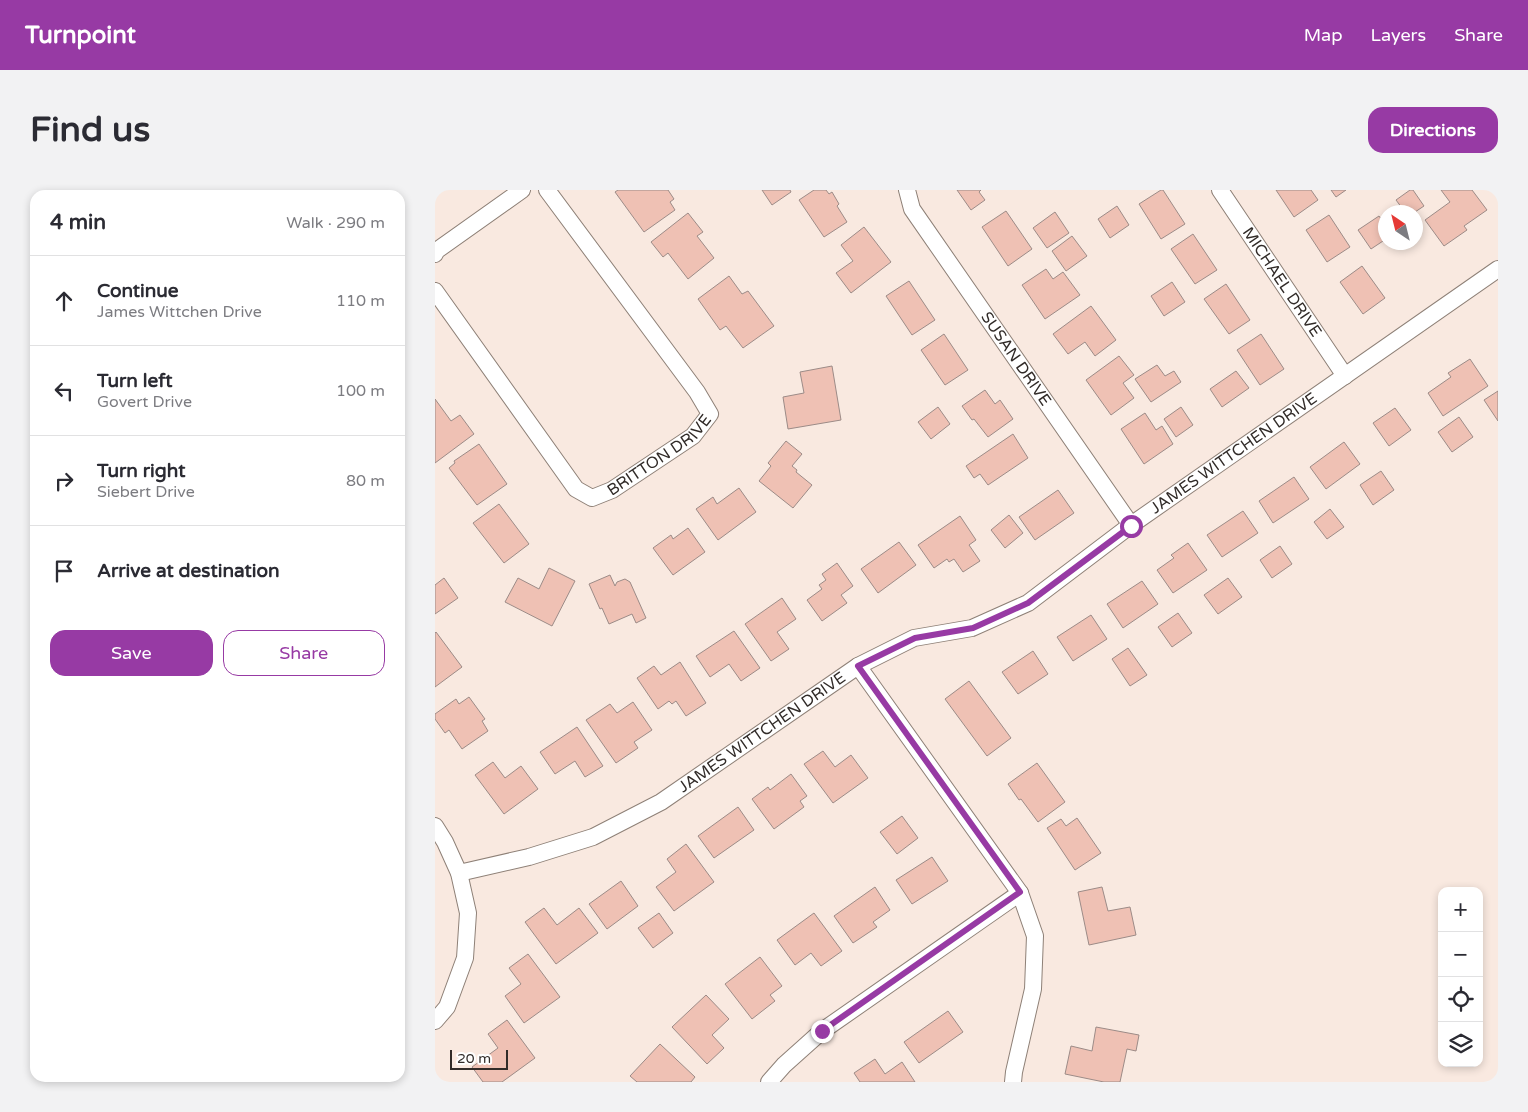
<!DOCTYPE html>
<html lang="en">
<head>
<meta charset="utf-8">
<style>
	:root { --surface:#fff; --page:#f2f2f3; --text:#2b2b33; --muted:#7c7c81; --line:#e1e1e2; --accent:#973aa4 }
	body { margin:0; font-family:"Varela Round",sans-serif; background:var(--page); color:var(--text) }
	.controls { position:absolute; right:15px; bottom:15px; display:grid; overflow:hidden; border-radius:10px; box-shadow:0 2px 8px #0003 }
	.controls button { width:45px; height:45px; display:grid; place-items:center; padding:0; border:0; border-bottom:1px solid var(--line); background:var(--surface); color:var(--text); font:25px sans-serif }
	.compass { position:absolute; left:943px; top:15px; width:45px; height:45px; border-radius:50%; background:var(--surface); box-shadow:0 2px 8px #0003; rotate:325deg }
	.scale { position:absolute; left:15px; bottom:12px; width:58px; box-sizing:border-box; padding-left:5px; border:2px solid #312b28; border-top:0; font-size:14px; line-height:18px; white-space:nowrap; color:#312b28; -webkit-text-stroke:4px #fff; paint-order:stroke }
	.stop { position:absolute; width:15px; height:15px; margin:-11px; border:4px solid #973aa4; border-radius:50%; background:#fff }
	.stop.end { background:#973aa4; border-color:#fff; box-shadow:0 1px 5px #0008 }
	.list { margin:0; padding:0; list-style:none }
	h2 { display:flex; justify-content:space-between; align-items:center; height:65px; margin:0; padding:0 20px; font-size:21px }
	h2 small { font-size:16px; font-weight:400; color:var(--muted) }
	.list li { display:grid; grid-template-columns:32px 1fr auto; gap:15px; align-items:center; box-sizing:border-box; height:90px; padding:0 20px; border-top:1px solid var(--line) }
	.list b { display:block; font-size:19px; white-space:nowrap }
	.list p { margin:0; font-size:16px; white-space:nowrap; color:var(--muted) }
	.list em { font-size:16px; font-style:normal; color:var(--muted) }
	.actions { display:flex; gap:10px; padding:15px 20px }
	.actions a { flex:1; padding:11px 0; border:1px solid var(--accent); border-radius:15px; text-align:center; font-size:18px; color:var(--accent) }
	.actions .main { background:var(--accent); color:#fff }
	.icon { flex:none; width:28px; height:28px; fill:none; stroke:currentColor; stroke-width:2; stroke-linecap:round; stroke-linejoin:round }
	.map { position:relative; flex:none; width:1063px; height:892px; overflow:hidden; border-radius:15px }
	header { display:flex; align-items:center; gap:30px; box-sizing:border-box; height:70px; padding:0 25px; background:var(--accent); color:#fff }
	header strong { font-size:24px }
	nav { display:flex; gap:28px; margin-inline-start:auto; font-size:18px }
	.intro { display:flex; align-items:center; justify-content:space-between; box-sizing:border-box; height:120px; padding:0 30px }
	h1 { margin:0; font-size:35px }
	.button { padding:12px 22px; border-radius:15px; background:var(--accent); color:#fff; font-size:18px; font-weight:700 }
	main { display:flex; gap:30px; padding:0 30px }
	aside { flex:1; background:var(--surface); border-radius:15px; box-shadow:0 2px 8px #0003 }
	.map>svg:first-child { display:block }
</style>
</head>
<body>
<header>
<strong>Turnpoint</strong>
<nav><a>Map</a><a>Layers</a><a>Share</a></nav>
</header>
<div class="intro"><h1>Find us</h1><a class="button">Directions</a></div>
<main>
<aside>
<h2>4 min<small>Walk · 290 m</small></h2>
<ul class="list">
<li><svg class="icon" aria-label="ahead" viewBox="0 0 24 24"><path d="M12 20V5M6 11l6-6 6 6"/></svg><div><b>Continue</b><p>James Wittchen Drive</p></div><em>110 m</em></li>
<li><svg class="icon" aria-label="left" viewBox="0 0 24 24"><path d="M17 20v-9H6M10 6l-5 5 5 5"/></svg><div><b>Turn left</b><p>Govert Drive</p></div><em>100 m</em></li>
<li><svg class="icon" aria-label="right" viewBox="0 0 24 24"><path d="M7 20v-9h11M14 6l5 5-5 5"/></svg><div><b>Turn right</b><p>Siebert Drive</p></div><em>80 m</em></li>
<li><svg class="icon" aria-label="arrive" viewBox="0 0 24 24"><path d="M6 21V4h12l-3 4 3 4H6"/></svg><div><b>Arrive at destination</b></div></li>
</ul>
<div class="actions"><a class="main">Save</a><a>Share</a></div>
</aside>
<div class="map">
<svg width="1063" height="892" viewBox="0 0 1063 892">
	<rect width="100%" height="100%" fill="#f9e9e0"/>
	<g fill="#efc1b4" stroke="#9c8b87">
		<polygon points="183,0 233,0 239,9 235,12 240,20 209,42 180,2"/>
		<polygon points="327,0 355,0 356,2 337,15"/>
		<polygon points="379,0 391,0 394,4 397,2 404,14 402,16 412,32 389,47 364,10"/>
		<polygon points="522,0 546,0 544,2 550,10 536,20"/>
		<polygon points="726,0 728,0 750,34 726,49 704,14"/>
		<polygon points="841,0 876,0 883,10 859,27"/>
		<polygon points="896,0 911,0 901,7"/>
		<polygon points="975,0 978,0 989,16 980,22 970,22 961,10"/>
		<polygon points="1006,0 1037,0 1052,20 1029,36 1032,40 1009,56 990,30 1015,12"/>
		<polygon points="682,16 694,35 675,48 663,29"/>
		<polygon points="571,21 597,59 573,76 547,37"/>
		<polygon points="620,22 634,43 612,58 598,38"/>
		<polygon points="253,23 268,42 262,46 279,68 253,89 233,63 228,67 216,52"/>
		<polygon points="894,25 915,57 892,72 871,40"/>
		<polygon points="944,26 951,36 951,49 936,59 923,40"/>
		<polygon points="429,37 456,72 416,103 401,83 418,71 406,55"/>
		<polygon points="758,44 782,80 760,94 736,59"/>
		<polygon points="637,46 652,66 631,81 617,61"/>
		<polygon points="927,76 950,108 928,124 905,92"/>
		<polygon points="611,79 618,89 628,82 645,105 610,129 587,95"/>
		<polygon points="294,86 307,104 313,101 339,136 308,158 291,136 285,140 263,109"/>
		<polygon points="474,91 500,130 477,145 451,106"/>
		<polygon points="737,92 750,112 729,126 716,106"/>
		<polygon points="791,94 815,130 794,144 769,109"/>
		<polygon points="656,116 681,150 660,166 650,152 633,164 618,144"/>
		<polygon points="509,144 533,180 510,195 486,160"/>
		<polygon points="826,144 849,179 825,195 802,160"/>
		<polygon points="684,166 699,185 688,193 699,208 676,225 651,190"/>
		<polygon points="1035,169 1053,196 1008,226 993,203 1016,187 1013,183"/>
		<polygon points="722,175 730,186 739,181 746,192 716,212 700,189"/>
		<polygon points="397,176 406,230 353,239 348,207 369,203 365,182"/>
		<polygon points="801,181 814,198 787,217 775,199"/>
		<polygon points="550,200 560,214 565,210 578,229 553,247 539,229 537,230 527,216"/>
		<polygon points="1063,201 1063,231 1049,210"/>
		<polygon points="0,209 16,231 25,225 39,244 0,273"/>
		<polygon points="503,217 515,234 496,249 483,232"/>
		<polygon points="746,217 758,235 741,247 729,229"/>
		<polygon points="960,218 976,240 954,256 938,233"/>
		<polygon points="710,223 721,240 727,236 738,254 709,274 686,239"/>
		<polygon points="1024,227 1038,247 1017,262 1003,242"/>
		<polygon points="578,244 593,268 553,295 545,284 539,288 531,276"/>
		<polygon points="351,251 367,264 357,276 362,280 361,282 377,295 358,318 324,291 336,276 333,273"/>
		<polygon points="909,252 925,274 891,299 875,277"/>
		<polygon points="44,254 72,294 42,315 14,278 20,273 19,271"/>
		<polygon points="946,281 959,300 938,315 925,295"/>
		<polygon points="859,287 874,309 838,333 824,311"/>
		<polygon points="304,298 321,322 283,350 261,319 278,307 282,314"/>
		<polygon points="623,300 639,323 600,350 584,327"/>
		<polygon points="64,314 94,354 69,373 38,333"/>
		<polygon points="895,319 909,337 892,349 879,332"/>
		<polygon points="808,321 823,343 787,367 772,345"/>
		<polygon points="574,325 588,343 570,358 556,340"/>
		<polygon points="525,326 541,350 534,355 545,371 528,382 519,369 514,372 512,369 499,378 483,355"/>
		<polygon points="253,338 270,362 238,385 218,358 236,345 238,349"/>
		<polygon points="464,352 481,375 443,403 426,379"/>
		<polygon points="753,353 772,380 738,403 722,380 739,368 736,365"/>
		<polygon points="845,356 857,374 837,388 825,370"/>
		<polygon points="402,373 418,396 406,405 412,413 387,431 372,410 387,399 384,395 391,390 387,384"/>
		<polygon points="114,378 140,391 117,436 70,412 83,388 104,399"/>
		<polygon points="175,385 180,396 182,392 190,389 195,392 211,428 201,433 197,424 174,434 167,418 165,419 154,394"/>
		<polygon points="9,388 23,408 0,424 0,395"/>
		<polygon points="793,388 807,407 783,424 769,405"/>
		<polygon points="707,391 723,414 688,438 672,414"/>
		<polygon points="347,408 361,429 342,442 354,459 336,471 310,434"/>
		<polygon points="743,423 757,443 737,457 723,437"/>
		<polygon points="656,425 672,449 638,471 622,447"/>
		<polygon points="299,441 325,478 306,491 294,474 275,487 261,466"/>
		<polygon points="1,442 27,477 0,497 0,443"/>
		<polygon points="693,458 712,485 695,496 677,469"/>
		<polygon points="598,461 613,484 583,504 567,482"/>
		<polygon points="245,472 271,513 251,526 241,511 237,514 234,511 223,519 202,488 219,476 226,485"/>
		<polygon points="534,491 576,548 552,566 510,509"/>
		<polygon points="34,507 50,529 47,531 53,541 27,559 14,540 10,543 0,529 0,524 21,509 24,514"/>
		<polygon points="198,512 217,540 199,552 203,558 181,573 151,530 175,514 182,523"/>
		<polygon points="142,537 168,576 150,587 140,571 120,584 105,562"/>
		<polygon points="388,561 400,577 416,565 433,588 398,613 369,574"/>
		<polygon points="58,572 70,588 86,576 103,599 69,624 40,585"/>
		<polygon points="602,573 630,612 603,632 586,609 584,610 573,594"/>
		<polygon points="356,584 372,606 365,611 369,617 339,639 317,609 333,597 335,600"/>
		<polygon points="303,617 319,640 279,668 263,646"/>
		<polygon points="467,626 483,648 462,664 445,642"/>
		<polygon points="642,628 666,663 640,680 612,638 626,629 631,636"/>
		<polygon points="251,654 279,692 239,721 221,697 241,682 232,669"/>
		<polygon points="497,667 513,691 477,714 461,690"/>
		<polygon points="186,691 203,716 172,739 154,714"/>
		<polygon points="440,697 455,720 438,732 442,737 418,753 399,726"/>
		<polygon points="667,697 673,721 695,717 701,745 654,755 643,702"/>
		<polygon points="109,718 122,735 144,718 163,743 121,774 90,732"/>
		<polygon points="224,723 238,743 218,758 203,738"/>
		<polygon points="379,723 407,761 386,776 376,763 360,775 342,750"/>
		<polygon points="93,764 125,807 89,833 70,806 86,794 74,778"/>
		<polygon points="325,767 347,796 335,805 340,811 317,829 290,794"/>
		<polygon points="271,805 294,829 277,845 289,858 272,874 237,837"/>
		<polygon points="513,821 528,842 484,873 469,852"/>
		<polygon points="72,830 100,868 67,892 48,892 37,877 63,858 53,844"/>
		<polygon points="661,837 704,845 701,861 692,859 685,892 669,892 630,884 636,856 657,861"/>
		<polygon points="225,854 260,887 256,892 202,892 195,886"/>
		<polygon points="440,869 450,884 467,872 480,892 425,892 419,883"/>
	</g>
	<g fill="none" stroke-linecap="round" stroke-linejoin="round">
		<defs>
			<g id="street">
				<path id="s1" d="M472,0l5,19 219,316"/>
				<path id="s2" d="M785,0l125,186"/>
				<polyline points="0,64 1,61 87,0"/>
				<path id="s3" d="M0,101l141,198 16,9 20,-8 81,-54 17,-22 -13,-22 -150,-202"/>
				<polyline points="423,476 585,703 600,746 598,799 579,882 578,892"/>
				<polyline points="0,636 10,652 24,683 33,723 30,768 12,817 0,831"/>
				<path id="s4" d="M24,683l70,-16 64,-20 68,-35 197,-136 56,-28 58,-10 56,-25 103,-78 367,-256"/>
				<polyline points="334,892 349,875 387,841 585,703"/>
			</g>
		</defs>
		<use href="#street" stroke="#8e8077" stroke-width="18"/>
		<use href="#street" stroke="#fff" stroke-width="16"/>
	</g>
	<g fill="none" stroke-linecap="round" stroke-linejoin="round">
		<polyline stroke="#973aa4" stroke-width="6" points="387,841 585,702 423,476 480,448 538,438 593,413 696,336"/>
	</g>
	<g text-anchor="middle" dominant-baseline="central" stroke-width="4" stroke-linejoin="round" paint-order="stroke">
		<g font-size="16" fill="#312b28" stroke="#fff">
			<text stroke="none"><textPath href="#s2" startOffset="111">MICHAEL DRIVE</textPath></text>
			<text stroke="none"><textPath href="#s1" startOffset="202">SUSAN DRIVE</textPath></text>
			<text stroke="none"><textPath href="#s3" startOffset="342">BRITTON DRIVE</textPath></text>
			<text stroke="none"><textPath href="#s4" startOffset="892">JAMES WITTCHEN DRIVE</textPath></text>
			<text stroke="none"><textPath href="#s4" startOffset="338">JAMES WITTCHEN DRIVE</textPath></text>
		</g>
	</g>
</svg>
<div class="controls">
<button>+</button>
<button>−</button>
<button><svg class="icon" aria-label="locate" viewBox="0 0 24 24"><circle cx="12" cy="12" r="6"/><path d="M12 2v4M12 18v4M2 12h4M18 12h4"/></svg></button>
<button><svg class="icon" aria-label="layers" viewBox="0 0 24 24"><path d="M12 4l9 5-9 5-9-5zM3 14l9 5 9-5"/></svg></button>
</div>
<svg class="compass" viewBox="-18 -18 36 36"><path d="M0-13l5 13h-10z" fill="#e53935"/><path d="M0 13l5-13h-10z" fill="#7c7c81"/></svg>
<div class="scale">20 m</div>
<div class="stop" style="left:696px;top:336px"></div>
<div class="stop end" style="left:387px;top:841px"></div>
</div>
</main>
</body>
</html>
